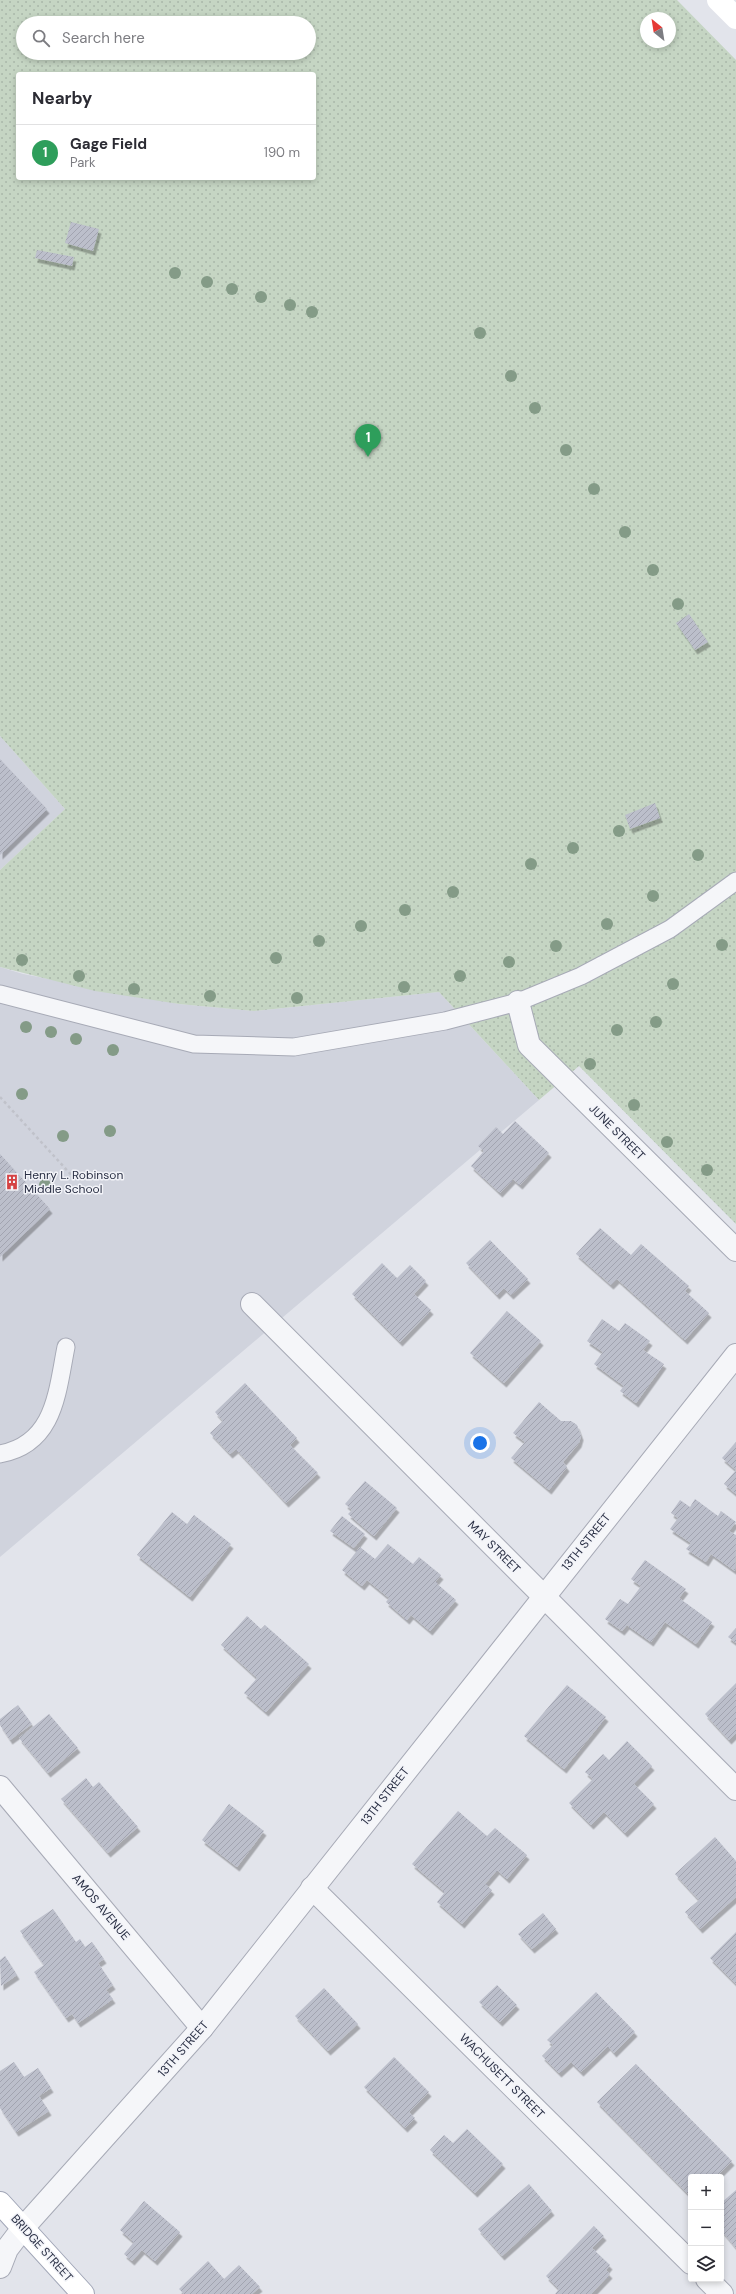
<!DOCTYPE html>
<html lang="en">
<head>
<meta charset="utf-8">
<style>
	:root { --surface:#fff; --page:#f7f7f7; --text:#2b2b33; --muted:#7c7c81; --line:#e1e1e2; --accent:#d54243 }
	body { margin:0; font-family:"DM Sans",sans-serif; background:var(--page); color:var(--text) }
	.controls { position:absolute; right:12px; bottom:12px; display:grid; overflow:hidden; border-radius:4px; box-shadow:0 2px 6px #0003 }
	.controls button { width:36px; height:36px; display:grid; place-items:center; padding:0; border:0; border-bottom:1px solid var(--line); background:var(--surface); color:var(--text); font:20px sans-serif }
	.compass { position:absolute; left:640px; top:12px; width:36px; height:36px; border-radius:50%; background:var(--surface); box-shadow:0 2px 6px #0003; rotate:330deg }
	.you { position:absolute; left:480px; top:1443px; width:14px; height:14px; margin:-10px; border:3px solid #fff; border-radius:50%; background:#1a73e8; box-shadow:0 0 0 6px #1a73e833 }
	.badge { display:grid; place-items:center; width:26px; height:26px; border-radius:50%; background:var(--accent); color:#fff; font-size:13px; font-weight:700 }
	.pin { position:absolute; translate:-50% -33px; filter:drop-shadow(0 1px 2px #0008) }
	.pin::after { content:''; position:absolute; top:21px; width:14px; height:12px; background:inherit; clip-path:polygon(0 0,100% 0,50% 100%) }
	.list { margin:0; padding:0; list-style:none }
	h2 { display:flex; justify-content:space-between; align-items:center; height:52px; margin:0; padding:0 16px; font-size:17px }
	h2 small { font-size:13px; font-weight:400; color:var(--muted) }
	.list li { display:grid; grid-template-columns:26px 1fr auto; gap:12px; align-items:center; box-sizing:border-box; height:56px; padding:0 16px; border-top:1px solid var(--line) }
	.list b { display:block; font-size:15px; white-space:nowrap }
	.list p { margin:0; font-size:13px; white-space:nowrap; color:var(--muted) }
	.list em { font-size:13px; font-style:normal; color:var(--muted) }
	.icon { flex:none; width:22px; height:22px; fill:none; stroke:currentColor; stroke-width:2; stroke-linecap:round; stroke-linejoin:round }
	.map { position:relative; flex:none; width:736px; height:2294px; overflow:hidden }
	.search { position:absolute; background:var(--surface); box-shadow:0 2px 6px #0003; left:16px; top:16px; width:300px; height:44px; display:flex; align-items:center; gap:10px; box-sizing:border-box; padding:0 14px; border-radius:22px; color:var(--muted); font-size:15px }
	.panel { position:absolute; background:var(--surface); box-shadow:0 2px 6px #0003; left:16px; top:72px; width:300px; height:108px; border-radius:4px }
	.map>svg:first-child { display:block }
</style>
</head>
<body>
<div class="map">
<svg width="736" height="2294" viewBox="0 0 736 2294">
	<defs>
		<pattern id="park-dots" width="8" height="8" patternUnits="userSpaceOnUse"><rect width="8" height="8" fill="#c5d5c3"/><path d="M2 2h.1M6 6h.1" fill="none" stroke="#a9b7a9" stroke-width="1.8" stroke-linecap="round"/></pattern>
		<pattern id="building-hatch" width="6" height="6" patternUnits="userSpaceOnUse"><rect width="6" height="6" fill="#bcbfcb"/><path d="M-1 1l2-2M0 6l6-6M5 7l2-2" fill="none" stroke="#a2a4b0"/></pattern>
		<filter id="shadow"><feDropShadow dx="2.5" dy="4.5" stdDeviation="0" flood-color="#0004"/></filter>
	</defs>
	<rect width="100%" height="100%" fill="#e2e4eb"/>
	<g fill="#d0d3dd">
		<polygon points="0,736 65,809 0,870"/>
		<polygon points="0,967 23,974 179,1004 254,1011 439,992 539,1100 0,1557"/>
	</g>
	<path fill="url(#park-dots)" fill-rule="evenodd" d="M0,0h677l59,60v1164l-157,-158 -40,34 -100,-108 -185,19 -75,-7 -84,-13 -95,-24v-97l65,-61 -65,-73zM646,18h24v24h-24zM23,23h286v30h-286zM18,74h296v104h-296z"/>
	<g fill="url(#building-hatch)" filter="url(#shadow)">
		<polygon points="71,222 99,229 93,251 65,243"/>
		<polygon points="37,250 74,257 72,266 35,258"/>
		<polygon points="689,614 708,642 695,650 676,623"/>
		<polygon points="0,759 47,809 0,855"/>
		<polygon points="655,803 660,818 630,829 625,815"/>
		<polygon points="515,1121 549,1153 520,1185 513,1179 500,1193 471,1166 484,1151 478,1146 496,1127 503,1134"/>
		<polygon points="0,1154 50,1209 0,1257"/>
		<polygon points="600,1228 631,1255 641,1244 689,1286 685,1291 709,1313 685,1340 617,1279 611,1285 576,1254"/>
		<polygon points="490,1240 528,1279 511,1295 504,1288 497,1295 466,1263"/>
		<polygon points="382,1263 397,1278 410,1265 426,1281 414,1294 431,1310 400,1342 352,1294"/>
		<polygon points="507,1311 541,1341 504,1383 470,1353"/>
		<polygon points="602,1319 619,1331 625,1323 650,1341 643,1350 664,1364 636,1403 620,1391 624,1386 594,1364 603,1352 587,1341"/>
		<polygon points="245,1383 297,1438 290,1445 318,1473 286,1503 236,1449 230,1454 210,1433 223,1421 215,1412"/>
		<polygon points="539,1402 561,1421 571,1421 577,1425 581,1436 579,1443 563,1462 567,1467 549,1490 511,1458 525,1442 513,1433"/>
		<polygon points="736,1442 736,1470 722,1458"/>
		<polygon points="736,1470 736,1494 724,1484"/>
		<polygon points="365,1481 397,1508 374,1536 348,1514 352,1510 345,1504"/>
		<polygon points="695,1499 718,1516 721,1511 736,1522 729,1531 736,1535 735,1571 711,1554 706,1562 686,1549 691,1543 670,1529 678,1518 671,1513 680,1500 690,1507"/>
		<polygon points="172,1512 187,1524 194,1515 231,1544 190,1597 137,1555"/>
		<polygon points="342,1516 365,1534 354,1548 330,1531"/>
		<polygon points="388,1544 413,1564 419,1557 441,1575 435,1582 456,1600 430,1631 411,1615 407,1620 386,1602 389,1598 367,1580 362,1586 342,1570 360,1547 375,1559"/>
		<polygon points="645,1560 686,1589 679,1598 712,1622 696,1644 665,1622 651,1642 627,1625 622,1631 605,1619 620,1599 628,1604 641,1586 631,1579"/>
		<polygon points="247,1616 261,1629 265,1625 309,1664 266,1712 244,1693 257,1678 221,1645"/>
		<polygon points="736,1628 736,1643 728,1637"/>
		<polygon points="736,1683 736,1733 729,1740 705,1714"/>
		<polygon points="567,1685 606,1717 564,1769 524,1736"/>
		<polygon points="18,1705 32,1724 10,1740 0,1725 0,1719"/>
		<polygon points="49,1714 78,1748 48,1773 19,1738"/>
		<polygon points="627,1741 652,1766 634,1784 654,1804 625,1833 604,1812 591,1825 569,1803 593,1779 585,1772 603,1754 609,1760"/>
		<polygon points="86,1778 93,1787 99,1782 138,1827 108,1853 61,1799"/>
		<polygon points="229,1804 264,1831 237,1867 202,1840"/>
		<polygon points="458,1811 487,1836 495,1828 527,1855 507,1879 497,1870 485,1884 492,1890 462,1924 437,1902 445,1892 412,1864"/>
		<polygon points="715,1837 736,1861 736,1897 700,1929 685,1912 699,1900 675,1874"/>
		<polygon points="53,1909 76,1942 80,1939 85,1947 92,1942 104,1959 98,1963 113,1985 106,1990 113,1999 78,2023 72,2014 66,2018 34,1972 44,1965 20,1931"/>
		<polygon points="543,1913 556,1929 532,1949 518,1934"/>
		<polygon points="736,1932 736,1984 710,1958"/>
		<polygon points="5,1956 17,1975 1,1986 0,1960"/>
		<polygon points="497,1985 517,2005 500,2022 479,2002"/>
		<polygon points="324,1988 358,2024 328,2051 295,2016"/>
		<polygon points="596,1992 635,2032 614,2053 608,2046 581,2072 571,2062 559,2073 542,2056 553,2045 547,2040"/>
		<polygon points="394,2057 429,2092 409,2112 415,2118 405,2128 364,2087"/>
		<polygon points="14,2062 24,2077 38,2068 51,2088 39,2096 49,2111 16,2132 0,2108 0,2071"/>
		<polygon points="636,2064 732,2161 716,2177 691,2177 691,2197 597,2102"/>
		<polygon points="467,2129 503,2164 475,2193 430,2150 444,2135 453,2143"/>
		<polygon points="529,2184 552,2211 502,2256 478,2229"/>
		<polygon points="736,2190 736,2248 721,2230 721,2203"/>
		<polygon points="144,2201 180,2232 155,2261 142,2250 132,2261 124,2254 134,2242 120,2230"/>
		<polygon points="594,2226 604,2236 592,2248 610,2265 606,2270 610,2274 591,2294 555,2294 559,2289 546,2276"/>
		<polygon points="208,2261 224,2279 239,2265 260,2287 252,2294 184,2294 179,2289"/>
	</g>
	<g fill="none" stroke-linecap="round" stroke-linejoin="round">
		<defs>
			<g id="lane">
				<polyline points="0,994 194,1044 294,1047 445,1021 518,1002 581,976 670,929 736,881"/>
				<path d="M0,1454c55,-10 57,-62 66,-107"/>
			</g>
			<g id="street">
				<polyline points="518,1002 529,1045 736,1250"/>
				<polyline points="252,1304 736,1789"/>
				<polyline points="0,1787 202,2028"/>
				<polyline points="312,1888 691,2263"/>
				<polyline points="0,2267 7,2249 23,2228 202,2028 736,1355"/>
				<polyline points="707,2279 722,2294"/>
			</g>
			<polyline id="primary" points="0,2203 83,2294"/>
		</defs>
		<use href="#lane" stroke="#a7aab6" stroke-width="19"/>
		<use href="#street" stroke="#a7aab6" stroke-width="24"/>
		<use href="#primary" stroke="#a1a6b7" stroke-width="24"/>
		<polyline stroke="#c0c2ca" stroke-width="2.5" stroke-dasharray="3 3" stroke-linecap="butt" points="0,1097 75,1179"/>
		<use href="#lane" stroke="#f5f6f9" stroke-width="17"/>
		<use href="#street" stroke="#f5f6f9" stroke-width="22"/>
		<polyline stroke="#fff" stroke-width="22" points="718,0 736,18"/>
		<use href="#primary" stroke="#fff" stroke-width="22"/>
	</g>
	<g fill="#849b87">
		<circle cx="175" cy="273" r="6"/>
		<circle cx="207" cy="282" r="6"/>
		<circle cx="232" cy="289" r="6"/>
		<circle cx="261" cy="297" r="6"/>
		<circle cx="290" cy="305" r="6"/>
		<circle cx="312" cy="312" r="6"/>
		<circle cx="480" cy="333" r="6"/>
		<circle cx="511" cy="376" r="6"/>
		<circle cx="535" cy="408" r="6"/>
		<circle cx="566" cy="450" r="6"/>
		<circle cx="594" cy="489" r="6"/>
		<circle cx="625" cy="532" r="6"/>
		<circle cx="653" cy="570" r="6"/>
		<circle cx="678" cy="604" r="6"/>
		<circle cx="619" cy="831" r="6"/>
		<circle cx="573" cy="848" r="6"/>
		<circle cx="698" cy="855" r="6"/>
		<circle cx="531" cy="864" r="6"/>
		<circle cx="453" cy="892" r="6"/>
		<circle cx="653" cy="896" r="6"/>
		<circle cx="405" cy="910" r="6"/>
		<circle cx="607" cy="924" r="6"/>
		<circle cx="361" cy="926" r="6"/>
		<circle cx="319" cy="941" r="6"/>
		<circle cx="722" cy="945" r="6"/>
		<circle cx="556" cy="946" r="6"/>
		<circle cx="276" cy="958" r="6"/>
		<circle cx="22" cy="960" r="6"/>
		<circle cx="509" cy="962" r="6"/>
		<circle cx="79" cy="976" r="6"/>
		<circle cx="460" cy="976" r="6"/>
		<circle cx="673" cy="984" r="6"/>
		<circle cx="404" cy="987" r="6"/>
		<circle cx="134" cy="989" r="6"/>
		<circle cx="210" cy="996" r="6"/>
		<circle cx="297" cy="998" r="6"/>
		<circle cx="656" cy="1022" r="6"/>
		<circle cx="26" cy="1027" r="6"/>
		<circle cx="617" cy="1030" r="6"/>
		<circle cx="51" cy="1032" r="6"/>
		<circle cx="76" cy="1039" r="6"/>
		<circle cx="113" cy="1050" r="6"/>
		<circle cx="590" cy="1064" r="6"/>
		<circle cx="22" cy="1094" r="6"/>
		<circle cx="634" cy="1105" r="6"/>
		<circle cx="110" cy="1131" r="6"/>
		<circle cx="63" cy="1136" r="6"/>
		<circle cx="667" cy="1142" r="6"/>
		<circle cx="707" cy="1170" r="6"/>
		<circle cx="45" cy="1185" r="6"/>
	</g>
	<defs>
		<symbol id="building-bare" viewBox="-9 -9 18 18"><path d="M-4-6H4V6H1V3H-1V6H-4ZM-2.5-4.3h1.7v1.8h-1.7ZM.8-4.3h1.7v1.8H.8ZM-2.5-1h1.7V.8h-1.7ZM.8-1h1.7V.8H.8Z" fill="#d54243" stroke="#f2f3f8" stroke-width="2.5" paint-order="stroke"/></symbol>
	</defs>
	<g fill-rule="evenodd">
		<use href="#building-bare" x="1" y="1171" width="22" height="22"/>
	</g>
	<g text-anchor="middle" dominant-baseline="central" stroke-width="3" stroke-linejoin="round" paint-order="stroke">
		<g font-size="12" fill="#292f44" stroke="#f2f3f8">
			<text transform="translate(617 1132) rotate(45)">JUNE STREET</text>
			<text transform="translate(586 1542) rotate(-51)">13TH STREET</text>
			<text transform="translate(494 1547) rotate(45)">MAY STREET</text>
			<text transform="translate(385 1796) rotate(-52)">13TH STREET</text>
			<text transform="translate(101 1907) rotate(50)">AMOS AVENUE</text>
			<text transform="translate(183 2049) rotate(-49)">13TH STREET</text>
			<text transform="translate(502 2076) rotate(45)">WACHUSETT STREET</text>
			<text transform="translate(42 2248) rotate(48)">BRIDGE STREET</text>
		</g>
		<g font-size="12" fill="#292f44" stroke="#f2f3f8" text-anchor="start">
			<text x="24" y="1175">Henry L. Robinson<tspan x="24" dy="14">Middle School</tspan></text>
		</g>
	</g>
</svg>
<div class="controls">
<button>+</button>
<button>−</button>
<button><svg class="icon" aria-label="layers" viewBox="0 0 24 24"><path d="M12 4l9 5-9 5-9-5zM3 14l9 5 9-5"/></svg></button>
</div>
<svg class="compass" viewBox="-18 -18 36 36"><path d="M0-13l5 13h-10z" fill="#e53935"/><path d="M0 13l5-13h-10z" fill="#7c7c81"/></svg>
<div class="you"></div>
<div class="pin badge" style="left:368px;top:457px;background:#2e9e5b">1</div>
<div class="search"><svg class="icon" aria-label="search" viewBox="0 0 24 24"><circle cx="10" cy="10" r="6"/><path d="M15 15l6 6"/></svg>Search here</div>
<section class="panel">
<h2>Nearby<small></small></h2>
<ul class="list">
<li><span class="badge" style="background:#2e9e5b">1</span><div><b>Gage Field</b><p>Park</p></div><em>190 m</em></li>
</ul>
</section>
</div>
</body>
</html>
